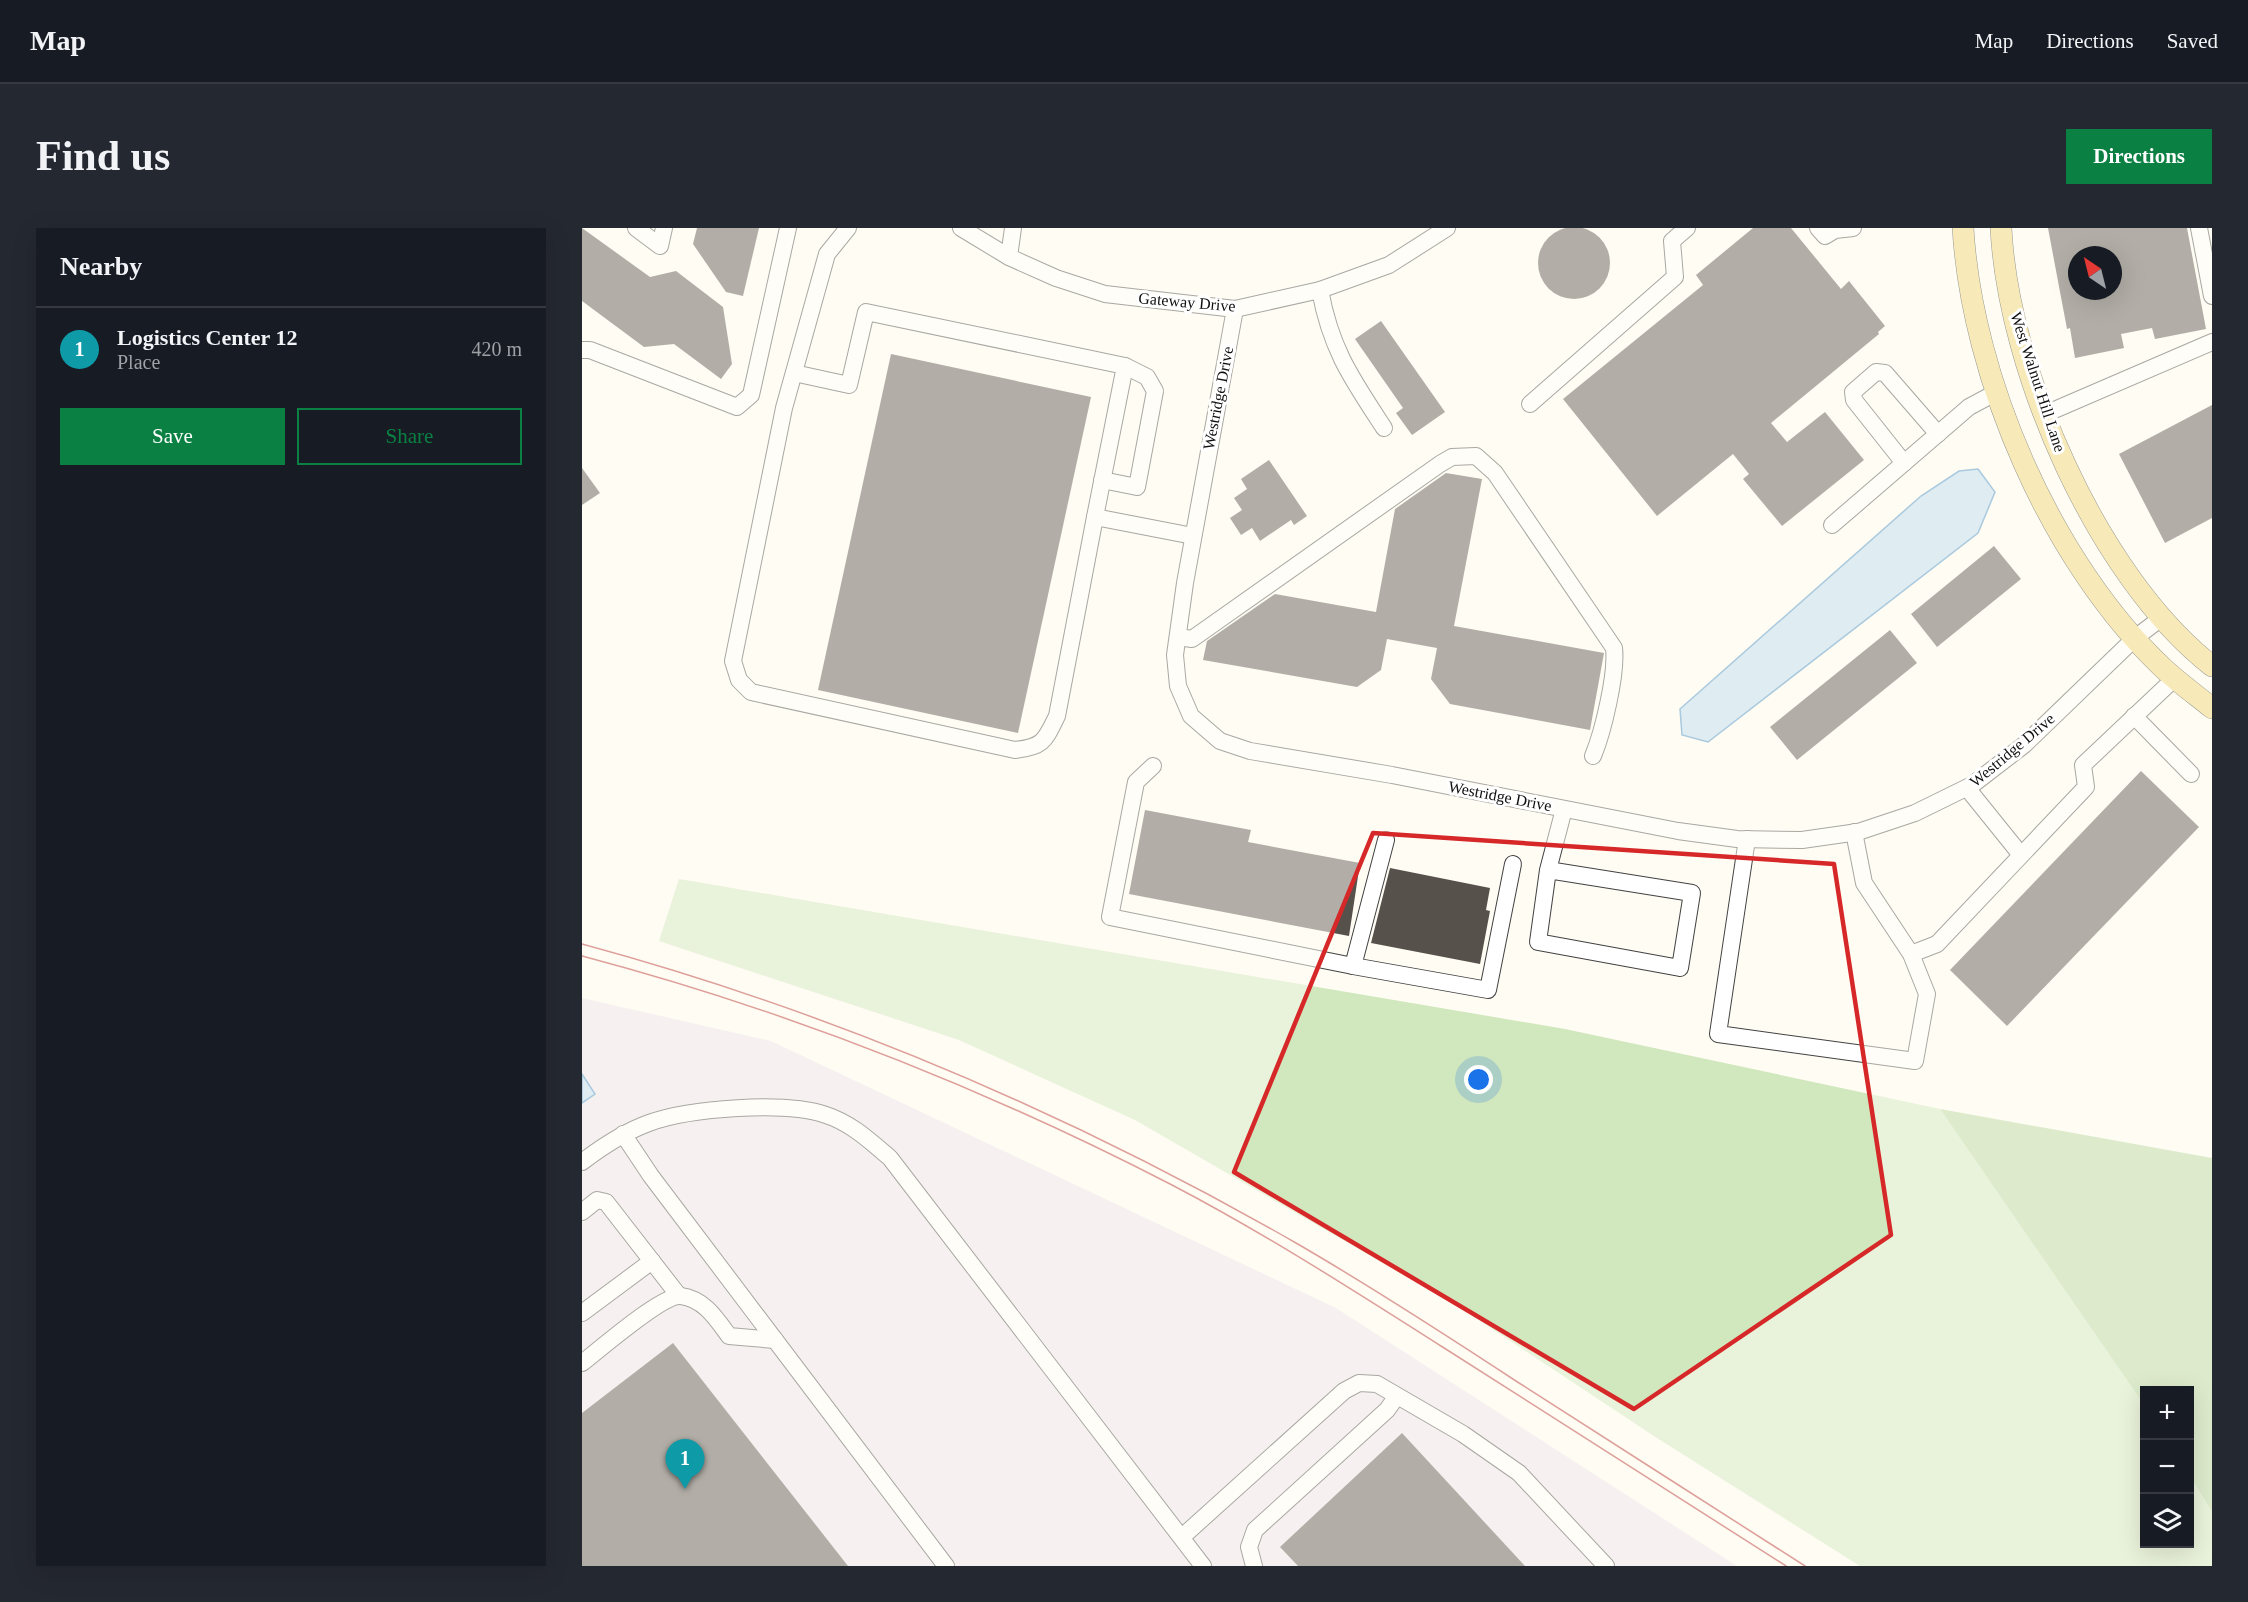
<!DOCTYPE html>
<html lang="en">
<head>
<meta charset="utf-8">
<style>
	:root { --surface:#171b24; --page:#242831; --text:#f1f3f6; --muted:#9ea1a6; --line:#363941; --accent:#0b8043 }
	body { margin:0; font-family:"Times New Roman",serif; background:var(--page); color:var(--text) }
	.controls { position:absolute; right:18px; bottom:18px; display:grid; overflow:hidden; border-radius:0px; box-shadow:0 6px 24px #0002 }
	.controls button { width:54px; height:54px; display:grid; place-items:center; padding:0; border:0; border-bottom:2px solid var(--line); background:var(--surface); color:var(--text); font:30px sans-serif }
	.compass { position:absolute; left:1486px; top:18px; width:54px; height:54px; border-radius:50%; background:var(--surface); box-shadow:0 6px 24px #0002; rotate:325deg }
	.you { position:absolute; left:897px; top:852px; width:21px; height:21px; margin:-15px; border:4px solid #fff; border-radius:50%; background:#1a73e8; box-shadow:0 0 0 9px #1a73e833 }
	.badge { display:grid; place-items:center; width:39px; height:39px; border-radius:50%; background:var(--accent); color:#fff; font-size:20px; font-weight:700 }
	.pin { position:absolute; translate:-50% -50px; filter:drop-shadow(0 2px 3px #0008) }
	.pin::after { content:''; position:absolute; top:32px; width:21px; height:18px; background:inherit; clip-path:polygon(0 0,100% 0,50% 100%) }
	.list { margin:0; padding:0; list-style:none }
	h2 { display:flex; justify-content:space-between; align-items:center; height:78px; margin:0; padding:0 24px; font-size:26px }
	h2 small { font-size:20px; font-weight:400; color:var(--muted) }
	.list li { display:grid; grid-template-columns:39px 1fr auto; gap:18px; align-items:center; box-sizing:border-box; height:84px; padding:0 24px; border-top:2px solid var(--line) }
	.list b { display:block; font-size:22px; white-space:nowrap }
	.list p { margin:0; font-size:20px; white-space:nowrap; color:var(--muted) }
	.list em { font-size:20px; font-style:normal; color:var(--muted) }
	.actions { display:flex; gap:12px; padding:18px 24px }
	.actions a { flex:1; padding:14px 0; border:2px solid var(--accent); border-radius:0px; text-align:center; font-size:21px; color:var(--accent) }
	.actions .main { background:var(--accent); color:#fff }
	.icon { flex:none; width:33px; height:33px; fill:none; stroke:currentColor; stroke-width:2; stroke-linecap:round; stroke-linejoin:round }
	.map { position:relative; flex:none; width:1630px; height:1338px; overflow:hidden; border-radius:0px }
	header { display:flex; align-items:center; gap:36px; box-sizing:border-box; height:84px; padding:0 30px; background:var(--surface); border-bottom:2px solid var(--line) }
	header strong { font-size:28px }
	nav { display:flex; gap:33px; margin-inline-start:auto; font-size:21px }
	.intro { display:flex; align-items:center; justify-content:space-between; box-sizing:border-box; height:144px; padding:0 36px }
	h1 { margin:0; font-size:42px }
	.button { padding:15px 27px; border-radius:0px; background:var(--accent); color:#fff; font-size:21px; font-weight:700 }
	main { display:flex; gap:36px; padding:0 36px }
	aside { flex:1; background:var(--surface); border-radius:0px; box-shadow:0 6px 24px #0002 }
	.map>svg:first-child { display:block }
</style>
</head>
<body>
<header>
<strong>Map</strong>
<nav><a>Map</a><a>Directions</a><a>Saved</a></nav>
</header>
<div class="intro"><h1>Find us</h1><a class="button">Directions</a></div>
<main>
<aside>
<h2>Nearby<small></small></h2>
<ul class="list">
<li><span class="badge" style="background:#0f9aa8">1</span><div><b>Logistics Center 12</b><p>Place</p></div><em>420 m</em></li>
</ul>
<div class="actions"><a class="main">Save</a><a>Share</a></div>
</aside>
<div class="map">
<svg width="1630" height="1338" viewBox="0 0 1630 1338">
	<rect width="100%" height="100%" fill="#fefcf3"/>
	<polygon fill="#ede5ed" points="0,770 189,813 754,1080 1155,1338 0,1338"/>
	<polygon fill="#d1e7bd" points="97,651 983,801 1358,881 1562,1177 1562,1316 1608,1316 1608,1248 1630,1284 1630,1338 1278,1338 1075,1210 877,1079 553,892 377,812 77,713"/>
	<polygon fill="#b5d79e" points="1358,881 1630,930 1630,1284 1608,1248 1608,1162 1562,1162 1562,1177"/>
	<g fill="#badbf3" stroke="#458dc5" stroke-width="1.5">
		<polygon points="1396,241 1413,264 1396,305 1126,514 1100,507 1098,481 1339,268 1377,243"/>
		<polygon points="0,846 13,866 0,875"/>
	</g>
	<g fill="#57514c" fill-rule="evenodd">
		<circle cx="992" cy="35" r="36"/>
		<polygon points="0,0 68,49 94,43 141,79 150,136 139,151 92,116 62,119 0,73"/>
		<polygon points="115,0 177,0 161,68 144,64 111,16"/>
		<polygon points="1171,0 1209,0 1259,61 1267,53 1303,98 1296,104 1297,106 1189,195 1205,214 1243,184 1282,232 1200,298 1161,251 1167,246 1151,226 1075,288 981,171 1121,57 1114,47"/>
		<path d="M1466,0h139l19,101 -51,10 -3,-11 -31,6 3,14 -49,10 -5,-30 -3,1zM1495,27h36v36h-36z"/>
		<polygon points="799,93 863,184 830,207 814,185 821,180 773,111"/>
		<polygon points="309,126 509,169 436,505 236,462"/>
		<polygon points="1630,177 1630,290 1583,315 1537,226"/>
		<polygon points="687,232 725,288 712,297 709,292 678,313 670,300 659,307 648,290 660,282 652,270 665,261 659,251"/>
		<polygon points="0,240 18,265 0,277"/>
		<polygon points="864,245 900,251 872,398 1022,425 1008,502 868,476 849,451 855,420 805,411 799,442 775,459 621,432 625,413 693,366 794,384 813,281"/>
		<polygon points="1412,318 1439,351 1355,419 1329,386"/>
		<polygon points="1308,402 1335,435 1215,532 1188,499"/>
		<polygon points="1559,543 1617,599 1425,798 1368,742"/>
		<polygon points="563,582 669,602 666,614 778,635 767,708 547,666"/>
		<polygon points="808,640 908,660 904,682 908,683 898,736 789,715"/>
		<polygon points="91,1115 266,1338 0,1338 0,1185"/>
		<polygon points="820,1205 943,1338 716,1338 698,1319"/>
	</g>
	<g fill="none" stroke-linecap="round" stroke-linejoin="round">
		<defs>
			<g id="minor">
				<polyline points="54,0 78,18 82,0"/>
				<path d="M266,0l-21,26 -43,154 -51,253 6,19 12,12 264,58c29,-3 30,-10 42,-34l38,-199 98,19"/>
				<polyline points="379,0 427,29 474,50 523,66 653,81 738,62 807,37 865,0"/>
				<polyline points="1236,0 1243,8 1253,2 1271,0"/>
				<polyline points="1617,0 1630,68"/>
				<polyline points="427,29 431,0"/>
				<path d="M738,62c11,60 32,89 64,138"/>
				<polyline points="653,81 603,355 593,427 596,458 609,488 638,513 668,523 810,547 1096,603 1155,611 1220,612 1276,604 1333,585 1390,557 1442,517 1553,410 1578,391"/>
				<polyline points="0,122 8,122 155,179 169,167 206,0"/>
				<polyline points="212,145 267,157 284,84 543,138 513,289"/>
				<polyline points="948,176 1093,49 1090,13 1105,0"/>
				<polyline points="1463,186 1630,114"/>
				<polyline points="1322,235 1272,172 1271,164 1294,144 1303,145 1356,206"/>
				<polyline points="520,252 555,259 573,163 565,149 543,138"/>
				<polyline points="1250,297 1387,179 1415,164"/>
				<path d="M596,409l14,2 248,-175 12,-7 24,-1 19,17 119,175c3,26 -11,84 -21,108"/>
				<polyline points="1552,488 1609,546"/>
				<polyline points="571,538 554,554 528,689 771,738 804,612"/>
				<polyline points="1385,560 1439,627"/>
				<polyline points="1165,611 1136,806 1333,833 1345,766 1329,726 1282,655 1272,604"/>
				<polyline points="966,642 1110,665 1098,740 956,714 966,642 982,581"/>
				<polyline points="1329,726 1355,716 1504,559 1501,537 1593,450"/>
				<polyline points="771,738 906,762 931,636"/>
				<polyline points="41,906 69,948 364,1338"/>
				<path d="M0,934c21,-16 42,-30 67,-39 41,-15 136,-22 177,-8 25,8 44,26 64,43l313,408"/>
				<polyline points="0,984 15,972 24,974 97,1068"/>
				<polyline points="0,1085 70,1033"/>
				<path d="M0,1135c17,-13 81,-69 99,-67 23,3 35,22 48,40l46,4"/>
				<polyline points="600,1309 762,1163 777,1155 795,1156 881,1206 937,1245 1024,1338"/>
				<polyline points="672,1338 667,1319 673,1302 805,1182 815,1168"/>
			</g>
			<g id="major">
				<path d="M1381,0c9,151 89,335 200,440 15,14 33,27 49,40"/>
				<path d="M1419,0c7,143 97,349 211,438"/>
			</g>
		</defs>
		<use href="#minor" stroke="#424242" stroke-width="18"/>
		<use href="#major" stroke="#202020" stroke-width="22"/>
		<use href="#minor" stroke="#fff" stroke-width="16"/>
		<use href="#major" stroke="#f0d671" stroke-width="21"/>
		<g stroke="#b82f30" stroke-width="1.5">
			<path d="M0,716c251,68 489,170 714,299 76,44 150,92 223,140 95,61 191,122 286,183"/>
			<path d="M0,728c204,54 402,132 590,229 92,48 181,105 269,161 115,73 230,146 345,220"/>
		</g>
	</g>
	<path d="M0 0H1630V1338H0ZM791,605l461,31 57,371 -257,174 -400,-237z" fill="#fefcf3" fill-opacity=".55" fill-rule="evenodd"/>
	<path fill="none" stroke="#d62828" stroke-width="4.5" stroke-linejoin="round" d="M791,605l461,31 57,371 -257,174 -400,-237z"/>
	<g text-anchor="middle" dominant-baseline="central" stroke-width="6" stroke-linejoin="round" paint-order="stroke">
		<g font-size="16" fill="#0f0f0f" stroke="#fff">
			<text transform="translate(605 74) rotate(5)">Gateway Drive</text>
			<text transform="translate(1456 154) rotate(72)">West Walnut Hill Lane</text>
			<text transform="translate(636 170) rotate(-79)">Westridge Drive</text>
			<text transform="translate(1430 522) rotate(-40)">Westridge Drive</text>
			<text transform="translate(918 568) rotate(11)">Westridge Drive</text>
		</g>
	</g>
</svg>
<div class="controls">
<button>+</button>
<button>−</button>
<button><svg class="icon" aria-label="layers" viewBox="0 0 24 24"><path d="M12 4l9 5-9 5-9-5zM3 14l9 5 9-5"/></svg></button>
</div>
<svg class="compass" viewBox="-18 -18 36 36"><path d="M0-13l5 13h-10z" fill="#e53935"/><path d="M0 13l5-13h-10z" fill="#9ea1a6"/></svg>
<div class="you"></div>
<div class="pin badge" style="left:103px;top:1261px;background:#0f9aa8">1</div>
</div>
</main>
</body>
</html>
